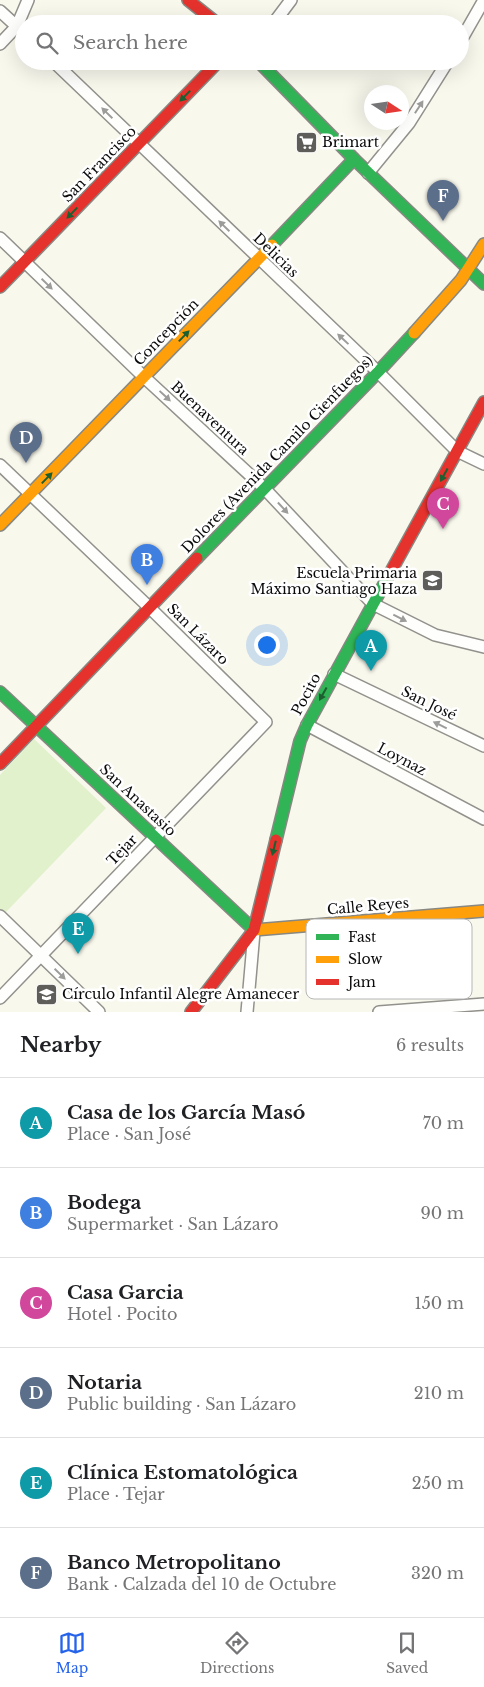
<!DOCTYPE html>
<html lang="en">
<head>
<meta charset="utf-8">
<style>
	:root { --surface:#fff; --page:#f2f2f2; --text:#202124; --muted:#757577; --line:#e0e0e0; --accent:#2563eb }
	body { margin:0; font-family:"Libre Baskerville",serif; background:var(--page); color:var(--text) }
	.compass { position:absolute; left:364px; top:85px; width:45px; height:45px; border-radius:50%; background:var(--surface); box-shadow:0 5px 20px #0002; rotate:102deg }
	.you { position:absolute; left:266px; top:644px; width:18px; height:18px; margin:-12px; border:4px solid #fff; border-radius:50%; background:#1a73e8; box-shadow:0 0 0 8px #1a73e833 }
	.badge { display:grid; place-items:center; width:32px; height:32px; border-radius:50%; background:var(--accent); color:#fff; font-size:16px; font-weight:700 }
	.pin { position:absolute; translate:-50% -41px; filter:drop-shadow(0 1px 2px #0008) }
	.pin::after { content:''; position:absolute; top:26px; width:18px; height:15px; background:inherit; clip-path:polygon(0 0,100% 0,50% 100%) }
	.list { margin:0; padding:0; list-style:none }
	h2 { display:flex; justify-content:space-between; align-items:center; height:65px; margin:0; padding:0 20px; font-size:21px }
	h2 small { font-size:16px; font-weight:400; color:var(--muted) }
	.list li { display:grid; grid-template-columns:32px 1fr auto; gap:15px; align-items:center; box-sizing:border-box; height:90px; padding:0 20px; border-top:1px solid var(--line) }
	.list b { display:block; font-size:19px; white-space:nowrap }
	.list p { margin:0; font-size:16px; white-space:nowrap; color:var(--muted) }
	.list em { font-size:16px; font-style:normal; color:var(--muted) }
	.icon { flex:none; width:28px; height:28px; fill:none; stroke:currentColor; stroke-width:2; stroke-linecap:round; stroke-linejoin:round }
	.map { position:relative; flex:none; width:484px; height:1012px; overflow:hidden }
	.search { position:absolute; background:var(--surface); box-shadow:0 5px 20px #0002; left:15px; right:15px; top:15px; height:55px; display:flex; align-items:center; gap:12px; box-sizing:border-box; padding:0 18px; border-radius:28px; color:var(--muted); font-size:19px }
	.sheet { height:605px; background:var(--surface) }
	nav { display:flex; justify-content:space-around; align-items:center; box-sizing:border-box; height:70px; border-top:1px solid var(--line); background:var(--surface); font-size:14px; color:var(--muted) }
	nav a { display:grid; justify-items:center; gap:2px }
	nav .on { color:var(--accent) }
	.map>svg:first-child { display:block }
</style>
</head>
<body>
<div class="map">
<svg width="484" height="1012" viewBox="0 0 484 1012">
	<rect width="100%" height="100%" fill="#f9f8ed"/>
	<polygon fill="#e0f1cb" points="34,739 106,808 5,913 0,909 0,775"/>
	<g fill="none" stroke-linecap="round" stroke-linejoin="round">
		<defs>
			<g id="street">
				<polyline points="0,11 24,33"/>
				<polyline points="273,24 291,0"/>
				<polyline points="460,42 484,0"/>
				<polyline points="0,44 17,26 28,0"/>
				<polyline points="53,61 378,372 457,451 484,464"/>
				<polyline points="368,173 409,123 448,61"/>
				<polyline points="0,238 144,377 264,488 373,604 435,635 484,647"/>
				<polyline points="0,465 152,610 266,722 0,998"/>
				<polyline points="334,674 484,746"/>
				<polyline points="307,725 484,819"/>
				<polyline points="0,916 99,1012"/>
				<polyline points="247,1012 254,932"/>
				<polyline points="379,1012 484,1004"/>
			</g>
			<g id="fast">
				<polyline points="258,61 354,159 484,284"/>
				<polyline points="272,245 354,159"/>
				<polyline points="197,558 378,372 414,333"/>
				<polyline points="0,692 254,930"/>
				<polyline points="276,840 300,741 307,725 389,575"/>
			</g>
			<g id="slow">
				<polyline points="414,333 461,280 484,244"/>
				<polyline points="0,525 272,245"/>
				<polyline points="254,930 484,911"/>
			</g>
			<g id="jam">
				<polyline points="188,0 218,24"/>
				<polyline points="0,287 219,61"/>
				<polyline points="389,575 484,402"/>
				<polyline points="0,764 197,558"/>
				<polyline points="191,1012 254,930 276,840"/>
			</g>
		</defs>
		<use href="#street" stroke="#92918c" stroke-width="14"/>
		<use href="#fast" stroke="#888883" stroke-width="14"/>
		<use href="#slow" stroke="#888883" stroke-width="14"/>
		<use href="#jam" stroke="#888883" stroke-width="14"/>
		<use href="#street" stroke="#fefefc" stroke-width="11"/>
		<use href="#fast" stroke="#30b455" stroke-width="11"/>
		<use href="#slow" stroke="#ff9f0a" stroke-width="11"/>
		<use href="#jam" stroke="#e5322d" stroke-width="11"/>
	</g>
	<defs><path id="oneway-solid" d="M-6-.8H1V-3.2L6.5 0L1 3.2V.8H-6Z" transform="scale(1.25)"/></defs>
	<g fill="#1d5f30">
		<use href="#oneway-solid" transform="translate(185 96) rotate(134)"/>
		<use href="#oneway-solid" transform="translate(72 213) rotate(134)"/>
		<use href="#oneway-solid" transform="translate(184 336) rotate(-46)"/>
		<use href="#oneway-solid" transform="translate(444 475) rotate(119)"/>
		<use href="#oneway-solid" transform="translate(47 478) rotate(-46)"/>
		<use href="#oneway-solid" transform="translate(323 694) rotate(119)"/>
		<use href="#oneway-solid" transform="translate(274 848) rotate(104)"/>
	</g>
	<g fill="#9c9c9b">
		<use href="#oneway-solid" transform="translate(419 107) rotate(-57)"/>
		<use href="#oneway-solid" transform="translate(107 113) rotate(-136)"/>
		<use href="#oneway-solid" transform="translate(224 226) rotate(-136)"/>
		<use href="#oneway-solid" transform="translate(47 284) rotate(44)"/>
		<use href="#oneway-solid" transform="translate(343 339) rotate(-137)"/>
		<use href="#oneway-solid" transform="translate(165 396) rotate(43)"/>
		<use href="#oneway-solid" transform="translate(283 508) rotate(47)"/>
		<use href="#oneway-solid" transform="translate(400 618) rotate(27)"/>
		<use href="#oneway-solid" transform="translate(440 725) rotate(-154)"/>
		<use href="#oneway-solid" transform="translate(60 974) rotate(44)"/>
	</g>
	<defs>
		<symbol id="supermarket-square" viewBox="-11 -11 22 22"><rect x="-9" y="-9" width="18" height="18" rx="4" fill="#5e5d59" stroke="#fff"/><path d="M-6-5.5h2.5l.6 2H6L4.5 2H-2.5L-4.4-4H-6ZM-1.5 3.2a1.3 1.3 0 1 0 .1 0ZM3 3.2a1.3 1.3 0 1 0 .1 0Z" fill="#fff"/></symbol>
		<symbol id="school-square" viewBox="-11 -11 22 22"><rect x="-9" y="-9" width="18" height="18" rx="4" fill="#5e5d59" stroke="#fff"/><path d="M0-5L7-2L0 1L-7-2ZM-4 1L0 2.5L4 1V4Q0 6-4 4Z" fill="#fff"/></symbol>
	</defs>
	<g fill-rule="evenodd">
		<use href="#supermarket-square" x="294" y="130" width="25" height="25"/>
		<use href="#school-square" x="420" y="568" width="25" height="25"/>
		<use href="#school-square" x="34" y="982" width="25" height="25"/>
	</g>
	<g text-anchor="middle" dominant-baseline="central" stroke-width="5" stroke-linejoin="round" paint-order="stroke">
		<g font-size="14" fill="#0a0a0a" stroke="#fff" text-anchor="start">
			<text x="322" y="142">Brimart</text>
			<text x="417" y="573" text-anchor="end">Escuela Primaria<tspan x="417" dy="16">Máximo Santiago Haza</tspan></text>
			<text x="62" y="994">Círculo Infantil Alegre Amanecer</text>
		</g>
		<g font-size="14" fill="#0a0a0a" stroke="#fff">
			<text transform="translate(99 164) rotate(-46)">San Francisco</text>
			<text transform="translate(276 255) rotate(44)">Delicias</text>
			<text transform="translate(166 332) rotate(-46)">Concepción</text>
			<text transform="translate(210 418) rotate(43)">Buenaventura</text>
			<text transform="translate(277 454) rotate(-46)">Dolores (Avenida Camilo Cienfuegos)</text>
			<text transform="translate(198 634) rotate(45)">San Lázaro</text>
			<text transform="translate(306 694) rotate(-62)">Pocito</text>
			<text transform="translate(429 703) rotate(26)">San José</text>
			<text transform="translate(402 759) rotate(28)">Loynaz</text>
			<text transform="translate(138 800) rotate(43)">San Anastasio</text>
			<text transform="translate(122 850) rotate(-46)">Tejar</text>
			<text transform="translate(368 906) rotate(-5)">Calle Reyes</text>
		</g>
	</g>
	<rect x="306" y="919" width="166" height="80" rx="8" fill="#fff" stroke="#b6b6b6" stroke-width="1"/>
	<rect x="316" y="934" width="23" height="6" fill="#30b455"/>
	<rect x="316" y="956" width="23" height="7" fill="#ff9f0a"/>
	<rect x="316" y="979" width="23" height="6" fill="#e5322d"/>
	<g font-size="14" fill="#0a0a0a">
		<text x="348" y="942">Fast</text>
		<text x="348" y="964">Slow</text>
		<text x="348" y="987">Jam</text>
	</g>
</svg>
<svg class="compass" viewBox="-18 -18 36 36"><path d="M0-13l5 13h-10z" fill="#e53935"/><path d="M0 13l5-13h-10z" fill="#757577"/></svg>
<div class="you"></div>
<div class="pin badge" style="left:371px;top:671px;background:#0f9aa8">A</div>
<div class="pin badge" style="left:147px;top:585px;background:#3f7fe0">B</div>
<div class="pin badge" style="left:443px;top:529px;background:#d1479c">C</div>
<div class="pin badge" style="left:26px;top:463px;background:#5c6f8a">D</div>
<div class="pin badge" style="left:78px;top:954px;background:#0f9aa8">E</div>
<div class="pin badge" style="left:443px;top:221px;background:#5c6f8a">F</div>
<div class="search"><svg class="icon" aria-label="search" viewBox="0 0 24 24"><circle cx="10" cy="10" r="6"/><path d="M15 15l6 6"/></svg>Search here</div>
</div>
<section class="sheet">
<h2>Nearby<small>6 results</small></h2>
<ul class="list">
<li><span class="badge" style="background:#0f9aa8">A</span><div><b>Casa de los García Masó</b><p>Place · San José</p></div><em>70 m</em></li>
<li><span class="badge" style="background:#3f7fe0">B</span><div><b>Bodega</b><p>Supermarket · San Lázaro</p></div><em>90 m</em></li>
<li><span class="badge" style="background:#d1479c">C</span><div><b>Casa Garcia</b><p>Hotel · Pocito</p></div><em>150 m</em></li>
<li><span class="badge" style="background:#5c6f8a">D</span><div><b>Notaria</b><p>Public building · San Lázaro</p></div><em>210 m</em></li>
<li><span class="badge" style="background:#0f9aa8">E</span><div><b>Clínica Estomatológica</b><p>Place · Tejar</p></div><em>250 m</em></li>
<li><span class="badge" style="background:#5c6f8a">F</span><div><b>Banco Metropolitano</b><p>Bank · Calzada del 10 de Octubre</p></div><em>320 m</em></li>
</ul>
</section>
<nav>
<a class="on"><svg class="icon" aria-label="map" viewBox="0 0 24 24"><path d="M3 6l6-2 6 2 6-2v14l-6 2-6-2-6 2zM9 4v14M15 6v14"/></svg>Map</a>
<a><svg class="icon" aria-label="directions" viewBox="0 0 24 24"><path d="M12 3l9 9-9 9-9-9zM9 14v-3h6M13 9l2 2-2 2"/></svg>Directions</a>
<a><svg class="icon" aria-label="saved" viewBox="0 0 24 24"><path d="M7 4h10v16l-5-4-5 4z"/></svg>Saved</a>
</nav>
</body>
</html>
